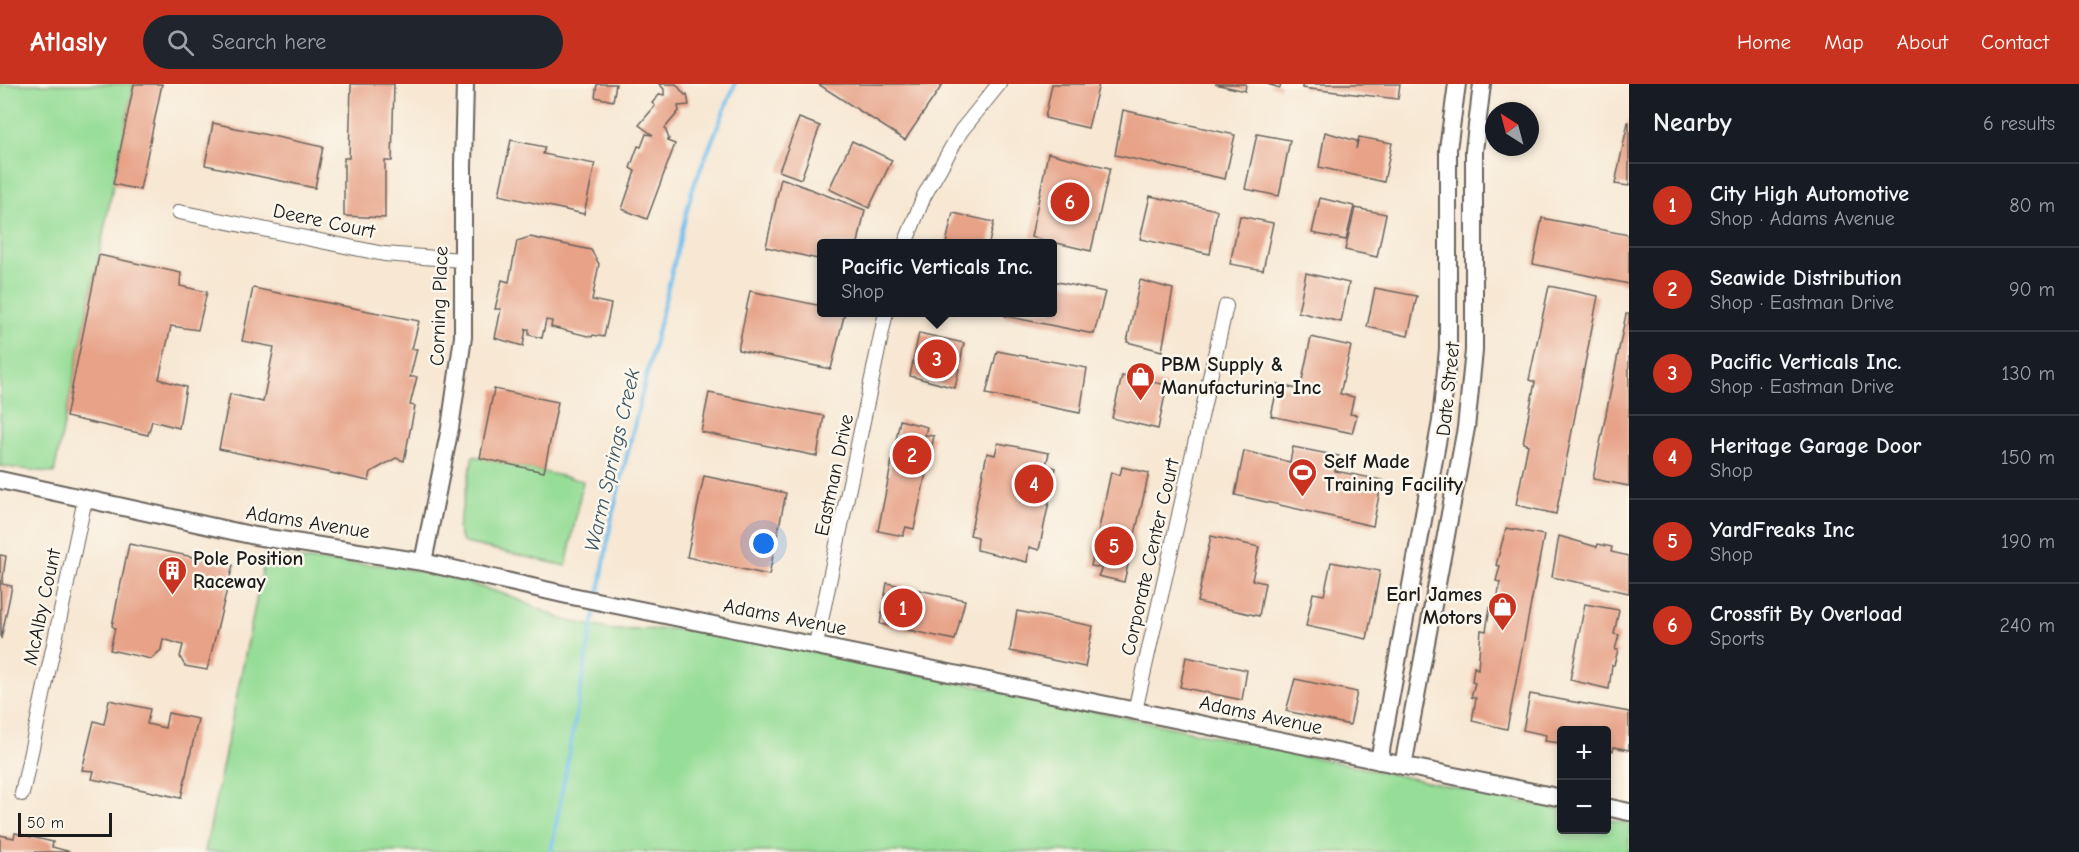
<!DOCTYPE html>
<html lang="en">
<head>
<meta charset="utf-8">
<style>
	:root { --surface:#171b24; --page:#20242c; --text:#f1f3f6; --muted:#9ea1a6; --line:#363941; --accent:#c8321e }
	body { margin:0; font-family:"Comic Neue",sans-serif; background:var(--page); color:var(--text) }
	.controls { position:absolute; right:18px; bottom:18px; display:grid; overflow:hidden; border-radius:6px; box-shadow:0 3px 9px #0003 }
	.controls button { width:54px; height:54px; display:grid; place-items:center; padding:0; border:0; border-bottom:2px solid var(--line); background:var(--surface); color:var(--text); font:30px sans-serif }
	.compass { position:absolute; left:1485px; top:18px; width:54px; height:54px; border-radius:50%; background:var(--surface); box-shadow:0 3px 9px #0003; rotate:324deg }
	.scale { position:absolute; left:18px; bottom:15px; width:94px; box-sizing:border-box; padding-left:6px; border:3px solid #1c1c1c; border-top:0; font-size:16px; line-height:21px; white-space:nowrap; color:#1c1c1c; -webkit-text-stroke:4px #fbf7ec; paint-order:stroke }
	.you { position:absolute; left:764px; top:460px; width:21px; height:21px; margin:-15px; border:4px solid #fff; border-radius:50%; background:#1a73e8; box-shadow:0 0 0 9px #1a73e833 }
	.badge { display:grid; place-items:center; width:39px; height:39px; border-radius:50%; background:var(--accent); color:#fff; font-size:20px; font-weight:700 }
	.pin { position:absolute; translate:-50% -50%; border:3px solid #fff; box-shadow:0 2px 6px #0006 }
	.popup { position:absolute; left:817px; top:155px; width:240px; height:78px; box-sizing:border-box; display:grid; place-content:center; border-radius:6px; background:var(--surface); filter:drop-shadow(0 2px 4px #0005); font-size:20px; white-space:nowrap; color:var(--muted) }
	.popup b { font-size:22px; color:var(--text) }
	.popup::after { content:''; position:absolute; left:50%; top:100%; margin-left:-12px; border:12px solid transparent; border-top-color:var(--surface) }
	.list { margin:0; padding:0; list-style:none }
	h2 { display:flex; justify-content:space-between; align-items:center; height:78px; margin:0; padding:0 24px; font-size:26px }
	h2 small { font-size:20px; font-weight:400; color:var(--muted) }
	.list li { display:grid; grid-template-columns:39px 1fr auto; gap:18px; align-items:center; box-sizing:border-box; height:84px; padding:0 24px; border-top:2px solid var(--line) }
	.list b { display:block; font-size:22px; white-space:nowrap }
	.list p { margin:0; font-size:20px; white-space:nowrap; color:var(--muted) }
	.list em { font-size:20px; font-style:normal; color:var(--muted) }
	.icon { flex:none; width:33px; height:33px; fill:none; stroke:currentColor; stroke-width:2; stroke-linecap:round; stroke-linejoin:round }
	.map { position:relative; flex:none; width:1629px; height:768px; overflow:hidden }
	header { display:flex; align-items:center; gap:36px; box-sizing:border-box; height:84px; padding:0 30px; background:var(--accent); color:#fff }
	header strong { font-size:28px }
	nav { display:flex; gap:33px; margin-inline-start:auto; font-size:21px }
	.search { width:420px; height:54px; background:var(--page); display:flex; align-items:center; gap:15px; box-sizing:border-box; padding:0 21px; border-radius:33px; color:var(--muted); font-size:22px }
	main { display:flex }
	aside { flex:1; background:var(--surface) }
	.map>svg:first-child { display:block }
</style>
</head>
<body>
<header>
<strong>Atlasly</strong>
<div class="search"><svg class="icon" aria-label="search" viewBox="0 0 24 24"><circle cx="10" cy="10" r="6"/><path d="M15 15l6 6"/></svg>Search here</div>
<nav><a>Home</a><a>Map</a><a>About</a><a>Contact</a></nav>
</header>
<main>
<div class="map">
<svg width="1629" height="768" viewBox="0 0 1629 768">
	<rect width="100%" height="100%" fill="#fbf7ec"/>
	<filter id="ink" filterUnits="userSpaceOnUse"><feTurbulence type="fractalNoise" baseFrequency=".0167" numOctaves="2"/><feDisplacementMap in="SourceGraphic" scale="12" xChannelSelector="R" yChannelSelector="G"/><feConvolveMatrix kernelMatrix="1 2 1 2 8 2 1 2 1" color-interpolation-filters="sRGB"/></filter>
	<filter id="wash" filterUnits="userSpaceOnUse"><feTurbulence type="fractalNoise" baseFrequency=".008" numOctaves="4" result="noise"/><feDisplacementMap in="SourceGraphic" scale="24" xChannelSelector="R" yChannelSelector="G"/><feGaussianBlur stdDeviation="1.35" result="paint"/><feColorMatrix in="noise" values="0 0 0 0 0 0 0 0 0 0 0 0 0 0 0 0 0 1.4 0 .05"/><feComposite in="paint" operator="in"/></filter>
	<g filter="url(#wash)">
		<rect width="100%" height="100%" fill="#f7e7d3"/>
		<g fill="#96dd97" stroke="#597c5a" stroke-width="1.5">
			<polygon points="0,0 134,0 54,389 0,382"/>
			<polygon points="473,372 583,397 566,482 465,459 461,456 458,444"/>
			<polygon points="265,473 391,482 442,491 510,512 564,536 613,546 679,545 726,551 841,573 1561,726 1562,746 1606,746 1607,735 1629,740 1629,768 205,768"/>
		</g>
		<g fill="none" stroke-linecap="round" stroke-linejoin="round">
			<g stroke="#72c0ed" stroke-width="4">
				<polyline points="598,514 612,432 692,106 735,0"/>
				<polyline points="551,768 596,521"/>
			</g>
		</g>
		<g id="blocks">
			<g fill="#e7a287">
				<polygon points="134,0 162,0 140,106 113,100"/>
				<polygon points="351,0 394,0 392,77 385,77 385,134 344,132 344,74 349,74"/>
				<polygon points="597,0 616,0 613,17 595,13"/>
				<polygon points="659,0 676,0 685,11 687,10 689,21 678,22 679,27 665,44 669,55 667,57 675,60 647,135 622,125 635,87 630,84 638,62 641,63 646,50 653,51 639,41 655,22 652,19 660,10 664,11 664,5"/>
				<polygon points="818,0 943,0 905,56"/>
				<polygon points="1052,0 1099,0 1088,44 1045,34"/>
				<polygon points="1215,0 1246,0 1245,7"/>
				<polygon points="1267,0 1281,0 1280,4"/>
				<polygon points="1302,0 1400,0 1398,15 1302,4"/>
				<polygon points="1123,26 1235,51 1225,95 1115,71"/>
				<polygon points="799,34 820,42 801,95 779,87"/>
				<polygon points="1628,38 1629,38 1629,102 1615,100"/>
				<polygon points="213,39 323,63 315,104 205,81"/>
				<polygon points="1325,48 1357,57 1356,65 1359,53 1392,59 1384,98 1319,83"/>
				<polygon points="1257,50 1290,56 1279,112 1245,105"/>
				<polygon points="511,56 545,63 543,70 595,80 584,130 499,111"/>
				<polygon points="852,57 892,76 869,124 829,105"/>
				<polygon points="1048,69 1110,84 1091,167 1031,153"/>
				<polygon points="781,94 865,126 858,159 822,159 822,176 766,163"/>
				<polygon points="1150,112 1217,126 1210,170 1140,155"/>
				<polygon points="1320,114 1354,122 1346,156 1312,149"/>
				<polygon points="1355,124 1386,130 1377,173 1345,166"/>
				<polygon points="953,129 994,138 989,159 946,159"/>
				<polygon points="1240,132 1273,139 1263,186 1230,180"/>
				<polygon points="1542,134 1629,151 1629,200 1533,180"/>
				<polygon points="530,153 591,166 599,180 592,216 611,220 604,253 593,251 592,253 551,243 552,237 546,236 542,254 529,251 529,245 526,245 523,262 495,254 501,225 495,225 502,196 509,198 517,157"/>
				<polygon points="99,171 181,189 180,202 207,208 198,246 171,242 159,295 186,303 179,344 152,337 148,351 66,333"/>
				<polygon points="1306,189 1349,199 1341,238 1298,228"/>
				<polygon points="1140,196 1173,205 1162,267 1127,258"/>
				<polygon points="1053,197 1105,208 1094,250 1005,232 1006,228 1052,228"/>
				<polygon points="1549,202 1598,212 1556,430 1516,421 1528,361 1523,359 1535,298 1529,296"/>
				<polygon points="253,204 419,237 412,265 417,265 410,293 417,293 410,321 415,322 404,377 396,374 371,388 369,397 219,365 230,310 263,318 274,263 242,257"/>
				<polygon points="1375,204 1417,212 1408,252 1367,243"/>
				<polygon points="750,207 822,222 822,228 845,228 831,285 738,266"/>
				<polygon points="1626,230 1629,230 1629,402 1593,395"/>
				<polygon points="919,249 964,259 955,304 910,292"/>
				<polygon points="1311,253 1351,262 1340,310 1354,313 1350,330 1357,331 1352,349 1271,332 1278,300 1300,306"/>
				<polygon points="997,267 1087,284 1080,329 986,310"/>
				<polygon points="1122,292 1167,301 1158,345 1112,334"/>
				<polygon points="494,305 558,318 544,388 480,374"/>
				<polygon points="709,309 824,332 817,372 701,348"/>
				<polygon points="900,336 927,343 925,351 934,352 914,445 906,443 903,452 878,447"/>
				<polygon points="998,359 1049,369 1046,381 1056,384 1039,466 1029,463 1027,478 977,466 978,453 970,451 987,369 995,371"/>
				<polygon points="1293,363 1339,372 1335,387 1382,396 1373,442 1235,411 1244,367 1290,378"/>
				<polygon points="1122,383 1149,389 1124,498 1098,492 1102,484 1091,482 1111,388 1120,391"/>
				<polygon points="704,392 786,409 769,491 687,473"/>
				<polygon points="1506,444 1544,451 1507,645 1472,637 1476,614 1471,613 1475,599 1472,598 1474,583 1478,585 1481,546 1486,547 1490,523 1496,524 1500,498 1496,497 1500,482 1496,481"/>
				<polygon points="1211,452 1259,463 1252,496 1265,499 1259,532 1197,518"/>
				<polygon points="1559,452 1597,463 1598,460 1612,463 1611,468 1629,472 1629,509 1552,493"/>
				<polygon points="129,460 233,481 207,586 185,582 180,573 183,561 163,555 161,566 151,575 110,566 115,544 112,542"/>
				<polygon points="0,471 6,472 2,500 12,502 1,555"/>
				<polygon points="1331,478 1380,487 1367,555 1306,542 1313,509 1324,511"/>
				<polygon points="887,499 965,516 955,556 880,540"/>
				<polygon points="1585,520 1619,526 1614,550 1619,551 1615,566 1618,566 1614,581 1612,581 1609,605 1570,596"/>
				<polygon points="1017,527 1093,542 1085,583 1010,567"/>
				<polygon points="1186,573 1247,586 1242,616 1180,603"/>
				<polygon points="1295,595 1357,608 1350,641 1286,627"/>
				<polygon points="1530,610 1629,628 1629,666 1614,663 1613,667 1606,666 1606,646 1562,646 1560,659 1545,657 1546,651 1523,646"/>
				<polygon points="109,616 150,625 147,640 165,644 168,629 198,635 181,714 92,695 94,687 82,686 94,637 104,640"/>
				<polygon points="15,749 53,758 52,763 71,768 0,768 0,751 14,754"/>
			</g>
		</g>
	</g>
	<g filter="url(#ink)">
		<use href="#blocks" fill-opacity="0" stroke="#69635c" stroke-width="1.5"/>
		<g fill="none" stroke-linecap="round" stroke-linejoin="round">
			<defs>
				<g id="minor">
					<polyline points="179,128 384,170 462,176"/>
					<polyline points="905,160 924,112 961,47 999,0"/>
					<polyline points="816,560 886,228"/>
					<polyline points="1135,627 1226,222"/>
					<polyline points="22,710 85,415"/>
				</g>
				<g id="tertiary">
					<polyline points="0,396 255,452 423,478 567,511 1562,714"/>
					<polyline points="423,478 450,344 463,253 463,81 465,0"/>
					<polyline points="1379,677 1441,337 1448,265 1448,65 1457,0"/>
					<polyline points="1403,682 1466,344 1474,267 1474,67 1482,0"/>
					<polyline points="1606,723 1629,728"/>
				</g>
			</defs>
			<use href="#minor" stroke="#69635c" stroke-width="16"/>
			<use href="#tertiary" stroke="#69635c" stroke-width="20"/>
			<use href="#minor" stroke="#fff" stroke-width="14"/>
			<use href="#tertiary" stroke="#fff" stroke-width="16"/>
		</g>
	</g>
	<defs>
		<symbol id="shop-pin" viewBox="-11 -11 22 30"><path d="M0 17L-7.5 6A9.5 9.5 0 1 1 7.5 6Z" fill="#c8321e" stroke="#fbf7ec"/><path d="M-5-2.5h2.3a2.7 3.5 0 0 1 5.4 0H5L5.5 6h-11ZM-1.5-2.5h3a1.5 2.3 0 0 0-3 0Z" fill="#fff"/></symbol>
		<symbol id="stadium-pin" viewBox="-11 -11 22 30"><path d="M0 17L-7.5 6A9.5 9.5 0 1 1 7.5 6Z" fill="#c8321e" stroke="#fbf7ec"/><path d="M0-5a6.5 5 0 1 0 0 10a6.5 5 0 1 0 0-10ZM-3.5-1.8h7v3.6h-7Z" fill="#fff"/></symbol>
		<symbol id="building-pin" viewBox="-11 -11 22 30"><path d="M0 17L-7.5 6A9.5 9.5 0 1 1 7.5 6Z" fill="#c8321e" stroke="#fbf7ec"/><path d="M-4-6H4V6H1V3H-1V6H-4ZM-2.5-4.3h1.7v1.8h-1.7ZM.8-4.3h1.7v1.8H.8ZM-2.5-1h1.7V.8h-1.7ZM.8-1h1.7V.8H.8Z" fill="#fff"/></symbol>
	</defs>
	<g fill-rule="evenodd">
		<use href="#shop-pin" x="1124" y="276" width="33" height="45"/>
		<use href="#stadium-pin" x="1286" y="372" width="33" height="45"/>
		<use href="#building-pin" x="156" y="470" width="33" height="45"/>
		<use href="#shop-pin" x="1486" y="506" width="33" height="45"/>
	</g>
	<g text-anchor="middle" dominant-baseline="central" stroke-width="5" stroke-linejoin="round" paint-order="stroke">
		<g font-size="20" fill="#1c1c1c" stroke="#fbf7ec">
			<text transform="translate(324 137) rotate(12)">Deere Court</text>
			<text transform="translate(439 222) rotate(-88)">Corning Place</text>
			<text transform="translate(1448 305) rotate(-84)">Date Street</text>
			<text transform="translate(834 391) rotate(-78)">Eastman Drive</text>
			<text transform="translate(308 438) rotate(9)">Adams Avenue</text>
			<text transform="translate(1150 473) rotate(-77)">Corporate Center Court</text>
			<text transform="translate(42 523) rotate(-78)">McAlby Count</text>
			<text transform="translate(785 533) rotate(11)">Adams Avenue</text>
			<text transform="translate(1261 631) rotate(12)">Adams Avenue</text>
		</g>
		<g font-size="20" font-weight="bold" fill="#1c1c1c" stroke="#fbf7ec" text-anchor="start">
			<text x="1161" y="280">PBM Supply &amp;<tspan x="1161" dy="23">Manufacturing Inc</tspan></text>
			<text x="1324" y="377">Self Made<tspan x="1324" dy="23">Training Facility</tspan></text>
			<text x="193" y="474">Pole Position<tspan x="193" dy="23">Raceway</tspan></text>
			<text x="1482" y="510" text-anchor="end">Earl James<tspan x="1482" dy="23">Motors</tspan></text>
		</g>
		<g font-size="21" font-style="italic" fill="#3a5565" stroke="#fbf7ec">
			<text transform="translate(612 376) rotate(-77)">Warm Springs Creek</text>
		</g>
	</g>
</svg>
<div class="controls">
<button>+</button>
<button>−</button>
</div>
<svg class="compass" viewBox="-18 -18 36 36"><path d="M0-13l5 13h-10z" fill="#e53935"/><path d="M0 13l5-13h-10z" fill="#9ea1a6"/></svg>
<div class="scale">50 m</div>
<div class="you"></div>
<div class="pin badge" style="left:903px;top:524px">1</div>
<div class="pin badge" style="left:912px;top:371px">2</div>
<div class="pin badge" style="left:937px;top:275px">3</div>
<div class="popup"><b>Pacific Verticals Inc.</b>Shop</div>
<div class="pin badge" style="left:1034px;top:400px">4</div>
<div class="pin badge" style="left:1114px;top:462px">5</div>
<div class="pin badge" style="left:1070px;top:118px">6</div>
</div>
<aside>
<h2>Nearby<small>6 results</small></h2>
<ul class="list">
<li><span class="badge">1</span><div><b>City High Automotive</b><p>Shop · Adams Avenue</p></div><em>80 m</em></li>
<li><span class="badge">2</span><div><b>Seawide Distribution</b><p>Shop · Eastman Drive</p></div><em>90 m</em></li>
<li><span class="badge">3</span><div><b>Pacific Verticals Inc.</b><p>Shop · Eastman Drive</p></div><em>130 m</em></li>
<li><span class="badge">4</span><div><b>Heritage Garage Door</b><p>Shop</p></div><em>150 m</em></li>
<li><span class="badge">5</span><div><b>YardFreaks Inc</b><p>Shop</p></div><em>190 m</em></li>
<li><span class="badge">6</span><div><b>Crossfit By Overload</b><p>Sports</p></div><em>240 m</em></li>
</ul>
</aside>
</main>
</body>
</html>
